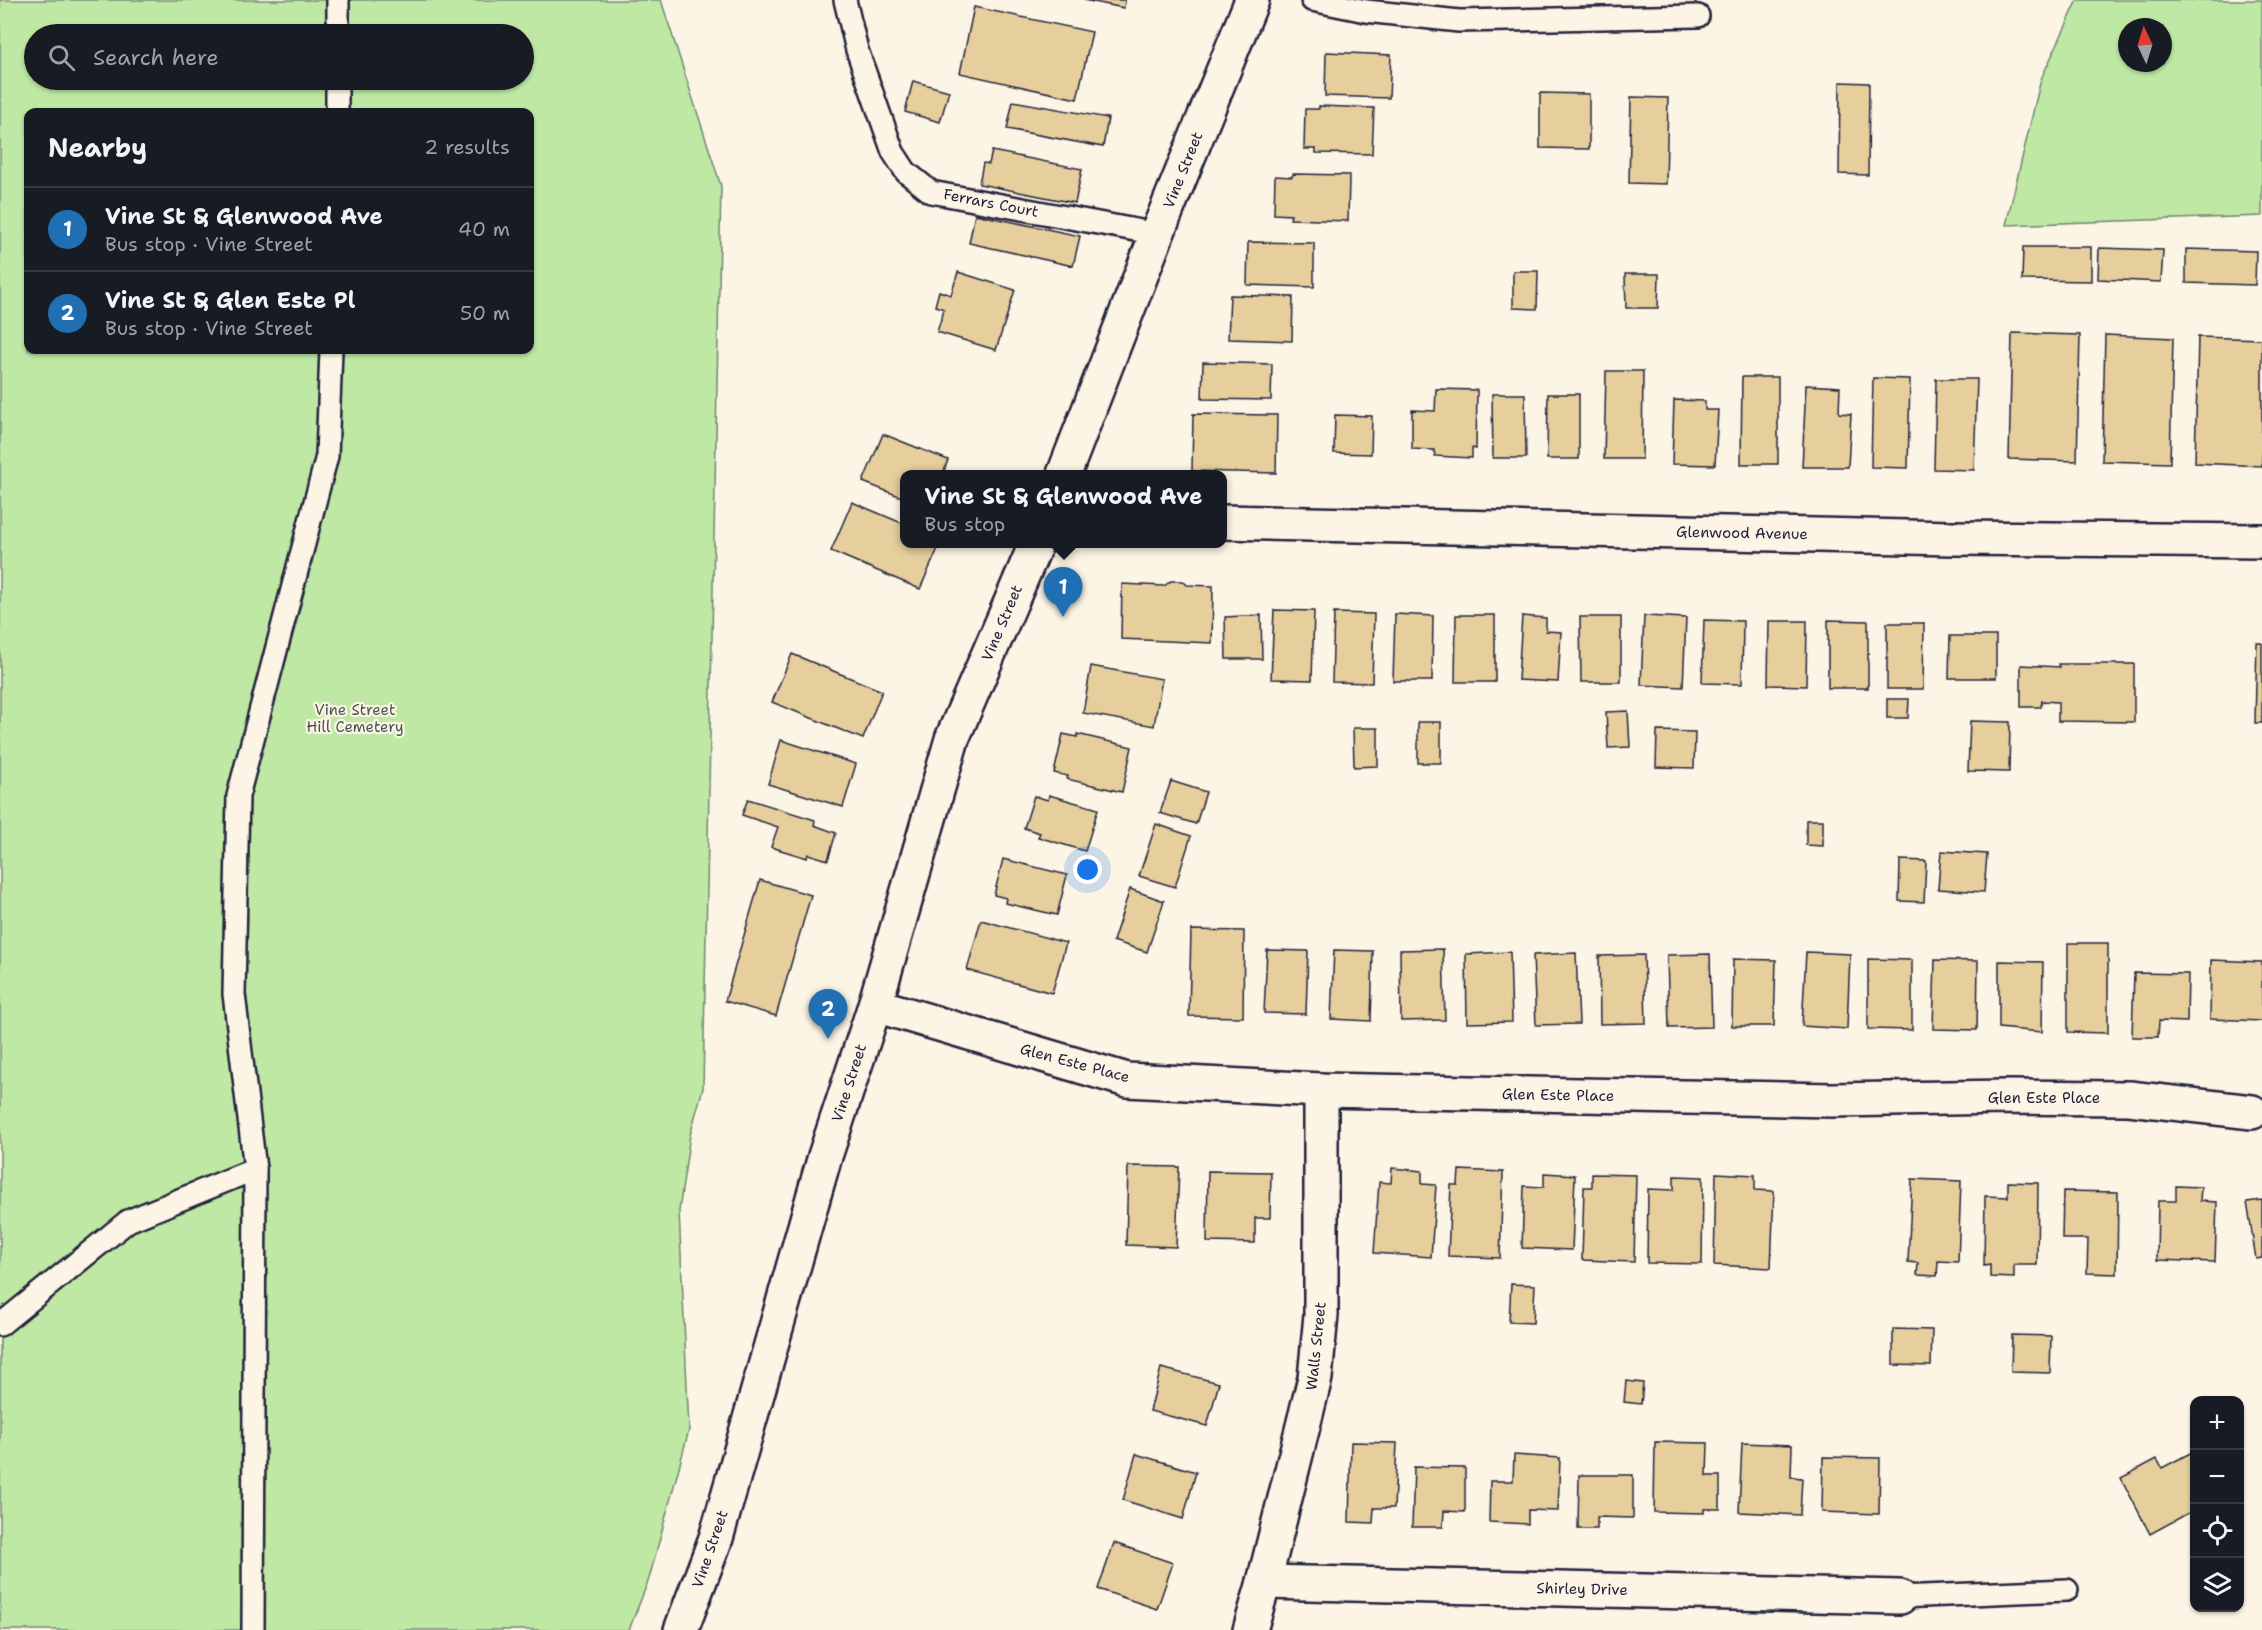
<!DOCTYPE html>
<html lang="en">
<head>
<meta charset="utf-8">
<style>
	:root { --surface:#171b24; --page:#20242c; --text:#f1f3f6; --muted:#9ea1a6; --line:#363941; --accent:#1f6fb2 }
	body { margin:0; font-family:"Shantell Sans",sans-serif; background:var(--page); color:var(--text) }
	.controls { position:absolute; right:18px; bottom:18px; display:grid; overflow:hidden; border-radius:12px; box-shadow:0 2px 4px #0004 }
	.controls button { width:54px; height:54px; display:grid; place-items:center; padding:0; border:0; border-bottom:2px solid var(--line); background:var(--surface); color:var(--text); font:30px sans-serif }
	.compass { position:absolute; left:2118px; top:18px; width:54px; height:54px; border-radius:50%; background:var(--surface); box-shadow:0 2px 4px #0004; rotate:356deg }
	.you { position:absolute; left:1088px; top:870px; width:21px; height:21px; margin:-15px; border:4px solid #fff; border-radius:50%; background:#1a73e8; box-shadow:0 0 0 9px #1a73e833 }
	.badge { display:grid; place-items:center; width:39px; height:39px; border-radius:50%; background:var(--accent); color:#fff; font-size:20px; font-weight:700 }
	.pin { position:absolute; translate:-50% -50px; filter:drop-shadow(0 2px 3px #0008) }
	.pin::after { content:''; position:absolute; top:32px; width:21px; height:18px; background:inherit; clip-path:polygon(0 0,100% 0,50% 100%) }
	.popup { position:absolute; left:900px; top:470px; width:327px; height:78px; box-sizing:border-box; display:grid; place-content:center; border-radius:12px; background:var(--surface); filter:drop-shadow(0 2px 4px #0005); font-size:20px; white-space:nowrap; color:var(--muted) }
	.popup b { font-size:22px; color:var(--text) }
	.popup::after { content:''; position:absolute; left:50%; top:100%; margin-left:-12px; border:12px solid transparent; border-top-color:var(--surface) }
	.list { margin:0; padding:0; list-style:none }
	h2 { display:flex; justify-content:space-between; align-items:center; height:78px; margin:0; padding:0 24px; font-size:26px }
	h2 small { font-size:20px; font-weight:400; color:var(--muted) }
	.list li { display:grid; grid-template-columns:39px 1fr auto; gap:18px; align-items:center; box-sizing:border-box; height:84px; padding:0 24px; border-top:2px solid var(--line) }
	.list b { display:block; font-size:22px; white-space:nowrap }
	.list p { margin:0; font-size:20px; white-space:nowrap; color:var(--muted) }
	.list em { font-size:20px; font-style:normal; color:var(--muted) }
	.icon { flex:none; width:33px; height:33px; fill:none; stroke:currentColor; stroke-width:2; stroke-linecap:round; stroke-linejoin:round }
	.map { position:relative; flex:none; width:2262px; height:1630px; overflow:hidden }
	.search { position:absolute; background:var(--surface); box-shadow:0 2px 4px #0004; left:24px; top:24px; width:510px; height:66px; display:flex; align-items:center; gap:15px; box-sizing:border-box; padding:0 21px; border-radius:33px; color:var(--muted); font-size:22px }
	.panel { position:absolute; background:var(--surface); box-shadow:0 2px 4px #0004; left:24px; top:108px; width:510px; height:246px; border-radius:12px }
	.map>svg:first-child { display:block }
</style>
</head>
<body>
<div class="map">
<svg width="2262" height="1630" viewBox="0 0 2262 1630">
	<rect width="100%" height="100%" fill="#fcf5e5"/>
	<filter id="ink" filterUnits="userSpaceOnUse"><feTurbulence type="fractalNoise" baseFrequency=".0167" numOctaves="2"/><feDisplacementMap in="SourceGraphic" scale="12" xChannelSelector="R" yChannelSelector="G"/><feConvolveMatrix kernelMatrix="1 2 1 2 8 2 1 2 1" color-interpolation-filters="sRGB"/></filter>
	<g filter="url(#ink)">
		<g fill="#bee8a4" stroke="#708570" stroke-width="1.5" fill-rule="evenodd">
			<path d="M0,0h661l60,186 -18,902 -13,47 -11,76 10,219 -40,149 -20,51h-629zM34,34h490v46h-490zM28,112h502v238h-502z"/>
			<path d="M2078,0h184v216l-256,9 35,-146zM2127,27h36v36h-36z"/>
		</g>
		<g fill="#e6ce9d" stroke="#22223b" stroke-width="1.5">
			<polygon points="1084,0 1125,0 1124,8"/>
			<polygon points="974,7 1092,32 1077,99 960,73"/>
			<polygon points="1326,52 1391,55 1389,98 1325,96"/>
			<polygon points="913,81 949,91 940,122 905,112"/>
			<polygon points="1840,82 1869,83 1868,175 1839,174"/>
			<polygon points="1540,93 1589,94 1589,149 1540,148"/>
			<polygon points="1631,97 1668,98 1666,184 1629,183"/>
			<polygon points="1013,101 1108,118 1103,147 1007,129"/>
			<polygon points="1319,106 1374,108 1372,154 1316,153 1316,149 1304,149 1305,109 1319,109"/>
			<polygon points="992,151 1082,169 1075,203 979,184 983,163 989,164"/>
			<polygon points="1293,174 1349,175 1348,221 1290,219 1291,215 1274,214 1275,176 1292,177"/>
			<polygon points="975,214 1080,236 1073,266 969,243"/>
			<polygon points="1248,242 1314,243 1314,287 1247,285"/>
			<polygon points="2023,247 2091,247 2091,281 2022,280"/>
			<polygon points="2099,248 2163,250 2161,282 2098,279"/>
			<polygon points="2186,249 2256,251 2255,285 2186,283"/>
			<polygon points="1513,271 1538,271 1537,309 1513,308"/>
			<polygon points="958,272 1015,290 996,350 937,332 944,309 935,306 939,291 951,295"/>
			<polygon points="1625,274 1659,274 1658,308 1626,308"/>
			<polygon points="1230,295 1293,297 1292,341 1228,339"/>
			<polygon points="2012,333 2080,335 2077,461 2009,459"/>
			<polygon points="2105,335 2173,338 2170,463 2102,461"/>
			<polygon points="2198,337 2262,339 2262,466 2195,463"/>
			<polygon points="1203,362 1272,364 1271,400 1202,399"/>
			<polygon points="1606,371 1643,371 1642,459 1604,459"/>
			<polygon points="1742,377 1778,377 1778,464 1741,464"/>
			<polygon points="1873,378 1910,379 1908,468 1871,467"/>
			<polygon points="1936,379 1977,379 1974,470 1934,469"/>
			<polygon points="1806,385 1840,387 1839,413 1851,414 1848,467 1802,467"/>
			<polygon points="1436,389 1477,390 1476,449 1472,448 1472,458 1435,456 1434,450 1412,449 1412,410 1435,411"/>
			<polygon points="1492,394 1525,394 1526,458 1493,458"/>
			<polygon points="1548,394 1579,394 1579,459 1547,459"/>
			<polygon points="1674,400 1705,401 1705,410 1718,410 1715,465 1672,464"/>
			<polygon points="1193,414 1277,415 1276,473 1192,471"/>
			<polygon points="1335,415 1372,416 1371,454 1334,453"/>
			<polygon points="883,434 948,460 943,474 904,474 904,498 863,482"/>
			<polygon points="852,502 904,524 904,544 940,544 920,589 831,551"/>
			<polygon points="1171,581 1183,581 1187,585 1213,586 1212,643 1121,639 1122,584 1164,586"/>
			<polygon points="1274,610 1314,611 1312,680 1271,679"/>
			<polygon points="1334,613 1374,614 1372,683 1332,682"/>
			<polygon points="1395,614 1433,616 1432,681 1393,681"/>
			<polygon points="1261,615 1262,659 1226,659 1225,617"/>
			<polygon points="1456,615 1495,615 1495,682 1455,682"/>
			<polygon points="1522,616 1546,618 1546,631 1561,632 1558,682 1518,680"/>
			<polygon points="1644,616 1686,618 1683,687 1641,685"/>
			<polygon points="1580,617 1621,617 1621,682 1581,682"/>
			<polygon points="1704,620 1743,621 1742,684 1702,683"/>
			<polygon points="1828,620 1868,621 1868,688 1828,688"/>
			<polygon points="1769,621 1807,621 1806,686 1768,685"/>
			<polygon points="1887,623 1924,623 1923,689 1887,689"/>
			<polygon points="1950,636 1996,636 1996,678 1949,678"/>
			<polygon points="2257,643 2262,643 2262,723 2255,723"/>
			<polygon points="792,654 882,691 863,739 772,702"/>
			<polygon points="2059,664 2134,664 2134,722 2058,721 2058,702 2042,701 2041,707 2021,707 2021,665 2060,667"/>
			<polygon points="1091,666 1162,679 1154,726 1083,713"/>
			<polygon points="1887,699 1909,699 1908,718 1887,718"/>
			<polygon points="1628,711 1630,747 1608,748 1606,712"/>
			<polygon points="1970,721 2010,722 2009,772 1968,771"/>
			<rect x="1418" y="722" width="23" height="41"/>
			<polygon points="1353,728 1378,728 1378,766 1354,767"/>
			<polygon points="1657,731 1695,732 1694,768 1656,767"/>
			<polygon points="1063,734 1077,737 1077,734 1132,747 1122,792 1067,779 1068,776 1054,773"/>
			<polygon points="781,740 856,764 843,807 768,784"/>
			<polygon points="1171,781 1206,792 1196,824 1160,813"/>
			<polygon points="1049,795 1098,809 1085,851 1038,837 1040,833 1024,828 1034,796 1048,800"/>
			<polygon points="748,799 815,820 814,825 836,833 828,860 808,854 807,858 771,847 778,827 742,815"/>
			<polygon points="1806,820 1823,820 1823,846 1806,845"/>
			<polygon points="1156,824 1191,836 1175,887 1139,876"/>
			<polygon points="1941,851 1987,854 1984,892 1938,889"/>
			<polygon points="1003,859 1067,875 1057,915 1005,903 1006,898 994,895"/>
			<polygon points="1900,860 1926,861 1924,902 1899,901"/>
			<polygon points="760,880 811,895 776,1016 725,1001"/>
			<polygon points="1130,889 1164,901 1147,952 1113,941"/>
			<polygon points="981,920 1066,943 1052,993 967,970"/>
			<polygon points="1191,930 1244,931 1243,1017 1189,1016"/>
			<polygon points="2068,943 2108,943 2108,1033 2068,1032"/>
			<polygon points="1443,949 1445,1020 1401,1021 1400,950"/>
			<polygon points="1267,950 1308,951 1306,1014 1264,1013"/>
			<polygon points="1334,950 1373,951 1371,1021 1331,1019"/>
			<polygon points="1510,952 1512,1022 1467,1023 1466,954"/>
			<polygon points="1806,952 1850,954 1847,1029 1802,1026"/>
			<polygon points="1576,953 1579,1024 1536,1025 1533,955"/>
			<polygon points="1710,954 1712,1027 1669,1028 1667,955"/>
			<polygon points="1644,955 1646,1023 1600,1024 1599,956"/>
			<polygon points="1733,959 1776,960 1774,1026 1732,1026"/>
			<polygon points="1868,959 1912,960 1912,1030 1868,1029"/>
			<polygon points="1935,960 1978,961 1977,1030 1933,1029"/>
			<polygon points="2211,960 2262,962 2262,1021 2210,1019"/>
			<polygon points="1999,961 2043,962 2042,1032 1999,1028"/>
			<polygon points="2134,973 2188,974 2187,1022 2159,1021 2158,1037 2132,1037"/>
			<polygon points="1128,1166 1179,1167 1176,1247 1126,1245"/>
			<polygon points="1392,1168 1422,1171 1422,1184 1436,1185 1431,1257 1374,1253 1379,1182 1391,1183"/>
			<polygon points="1459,1170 1503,1172 1500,1258 1448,1256 1451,1185 1458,1185"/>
			<polygon points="1208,1171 1271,1172 1270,1218 1255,1218 1255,1243 1207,1242"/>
			<polygon points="1544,1173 1575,1175 1572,1250 1522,1248 1524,1186 1544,1187"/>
			<polygon points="1716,1173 1755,1175 1755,1190 1774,1191 1771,1268 1714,1265"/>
			<polygon points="1592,1174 1636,1175 1634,1262 1582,1260 1584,1187 1592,1187"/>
			<polygon points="1674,1176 1703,1177 1702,1264 1647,1263 1648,1189 1674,1190"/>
			<polygon points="1912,1179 1961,1181 1958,1262 1938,1261 1937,1276 1917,1275 1918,1263 1908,1262"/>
			<polygon points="2008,1182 2038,1183 2037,1265 2014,1265 2014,1278 1990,1277 1990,1265 1984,1266 1985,1196 2008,1197"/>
			<polygon points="2176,1186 2201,1187 2200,1201 2217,1202 2215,1262 2157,1260 2158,1201 2176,1201"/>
			<polygon points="2063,1191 2118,1192 2117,1274 2087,1273 2088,1239 2062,1239"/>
			<polygon points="2262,1200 2262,1258 2256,1259 2247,1202"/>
			<polygon points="1511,1284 1535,1285 1533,1323 1509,1322"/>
			<polygon points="1893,1329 1932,1330 1931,1366 1893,1365"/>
			<polygon points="2012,1335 2051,1336 2050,1373 2011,1372"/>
			<polygon points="1161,1368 1219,1383 1207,1426 1150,1411"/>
			<polygon points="1626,1381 1643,1383 1641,1404 1624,1402"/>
			<polygon points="1351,1442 1397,1443 1394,1508 1374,1508 1373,1523 1349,1522"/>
			<polygon points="1655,1442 1708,1443 1707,1476 1720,1476 1720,1509 1704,1509 1704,1513 1654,1512"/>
			<polygon points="1742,1443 1792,1445 1791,1477 1802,1478 1800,1515 1739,1512"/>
			<polygon points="2194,1451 2194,1510 2150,1534 2121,1478 2157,1459 2162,1468"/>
			<polygon points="1136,1454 1196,1472 1183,1519 1123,1500"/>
			<polygon points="1514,1455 1560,1458 1558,1511 1528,1510 1528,1524 1489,1522 1490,1481 1513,1481"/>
			<polygon points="1823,1457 1880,1458 1879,1514 1822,1512"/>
			<polygon points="1414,1467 1465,1468 1465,1512 1444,1511 1443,1527 1412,1527"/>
			<polygon points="1579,1475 1633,1475 1633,1518 1597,1517 1597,1529 1578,1529"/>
			<polygon points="1114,1543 1173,1563 1157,1609 1098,1589"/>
		</g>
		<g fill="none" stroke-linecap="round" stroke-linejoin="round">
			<defs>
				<g id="lane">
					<polyline points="845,0 857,50 893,152 906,172 931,192 1157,234"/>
					<polyline points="1312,0 1366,11 1459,21 1698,16"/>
					<polyline points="338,34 338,0"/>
					<polyline points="337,112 337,80"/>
					<polyline points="0,1325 128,1221 255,1169"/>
					<polyline points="1900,1597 2067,1590"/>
					<polyline points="253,1630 255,1169 234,994 238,796 327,456 331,350"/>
				</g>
				<g id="street">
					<polyline points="1222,522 1953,538 2262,541"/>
					<polyline points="875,1005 1127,1080 1321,1090 1832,1100 2006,1097 2129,1098 2252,1112"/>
					<polyline points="1264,1582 1900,1597"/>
					<polyline points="1250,1630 1264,1582 1315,1378 1321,1315 1321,1090"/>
				</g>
				<g id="secondary">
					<polyline points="1064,474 1157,234 1252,0"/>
					<polyline points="681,1630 716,1538 825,1156 875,1005 952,739 1036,544"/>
				</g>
			</defs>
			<use href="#lane" stroke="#22223b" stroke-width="26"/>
			<use href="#street" stroke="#22223b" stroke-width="38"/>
			<use href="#secondary" stroke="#22223b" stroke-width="38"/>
			<use href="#lane" stroke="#fcf5e5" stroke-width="21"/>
			<use href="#street" stroke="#fcf5e5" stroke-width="33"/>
			<use href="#secondary" stroke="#fcf5e5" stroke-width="33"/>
		</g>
	</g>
	<g text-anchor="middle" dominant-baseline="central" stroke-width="4.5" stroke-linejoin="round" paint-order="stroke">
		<g font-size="15" fill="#22223b" stroke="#fcf5e5">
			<text transform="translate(1183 170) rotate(-68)">Vine Street</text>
			<text transform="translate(991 203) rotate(11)">Ferrars Court</text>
			<text transform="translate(1742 533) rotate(1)">Glenwood Avenue</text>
			<text transform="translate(1002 623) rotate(-67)">Vine Street</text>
			<text transform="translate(1075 1063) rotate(15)">Glen Este Place</text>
			<text transform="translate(849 1083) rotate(-72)">Vine Street</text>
			<text transform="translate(1558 1095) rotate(1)">Glen Este Place</text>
			<text x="2044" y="1098">Glen Este Place</text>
			<text transform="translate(1316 1346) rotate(-84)">Walls Street</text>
			<text transform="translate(710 1549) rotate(-71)">Vine Street</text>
			<text transform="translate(1582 1589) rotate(1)">Shirley Drive</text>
		</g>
		<g font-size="15" fill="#495455" stroke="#fcf5e5">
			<text x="355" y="710">Vine Street<tspan x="355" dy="17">Hill Cemetery</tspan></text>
		</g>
	</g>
</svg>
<div class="controls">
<button>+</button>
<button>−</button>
<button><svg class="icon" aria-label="locate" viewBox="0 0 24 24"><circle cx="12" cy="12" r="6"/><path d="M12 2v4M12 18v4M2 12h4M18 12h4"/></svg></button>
<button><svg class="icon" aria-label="layers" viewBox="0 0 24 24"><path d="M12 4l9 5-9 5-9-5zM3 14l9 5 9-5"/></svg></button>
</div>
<svg class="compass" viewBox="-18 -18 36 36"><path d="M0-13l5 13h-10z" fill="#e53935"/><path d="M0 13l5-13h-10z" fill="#9ea1a6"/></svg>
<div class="you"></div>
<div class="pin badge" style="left:1063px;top:617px">1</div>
<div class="popup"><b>Vine St &amp; Glenwood Ave</b>Bus stop</div>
<div class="pin badge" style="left:828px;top:1039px">2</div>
<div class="search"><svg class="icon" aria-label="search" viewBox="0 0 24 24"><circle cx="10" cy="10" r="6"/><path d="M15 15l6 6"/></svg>Search here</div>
<section class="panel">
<h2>Nearby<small>2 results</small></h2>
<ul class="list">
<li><span class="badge">1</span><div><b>Vine St &amp; Glenwood Ave</b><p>Bus stop · Vine Street</p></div><em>40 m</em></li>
<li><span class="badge">2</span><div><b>Vine St &amp; Glen Este Pl</b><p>Bus stop · Vine Street</p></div><em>50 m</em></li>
</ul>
</section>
</div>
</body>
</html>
